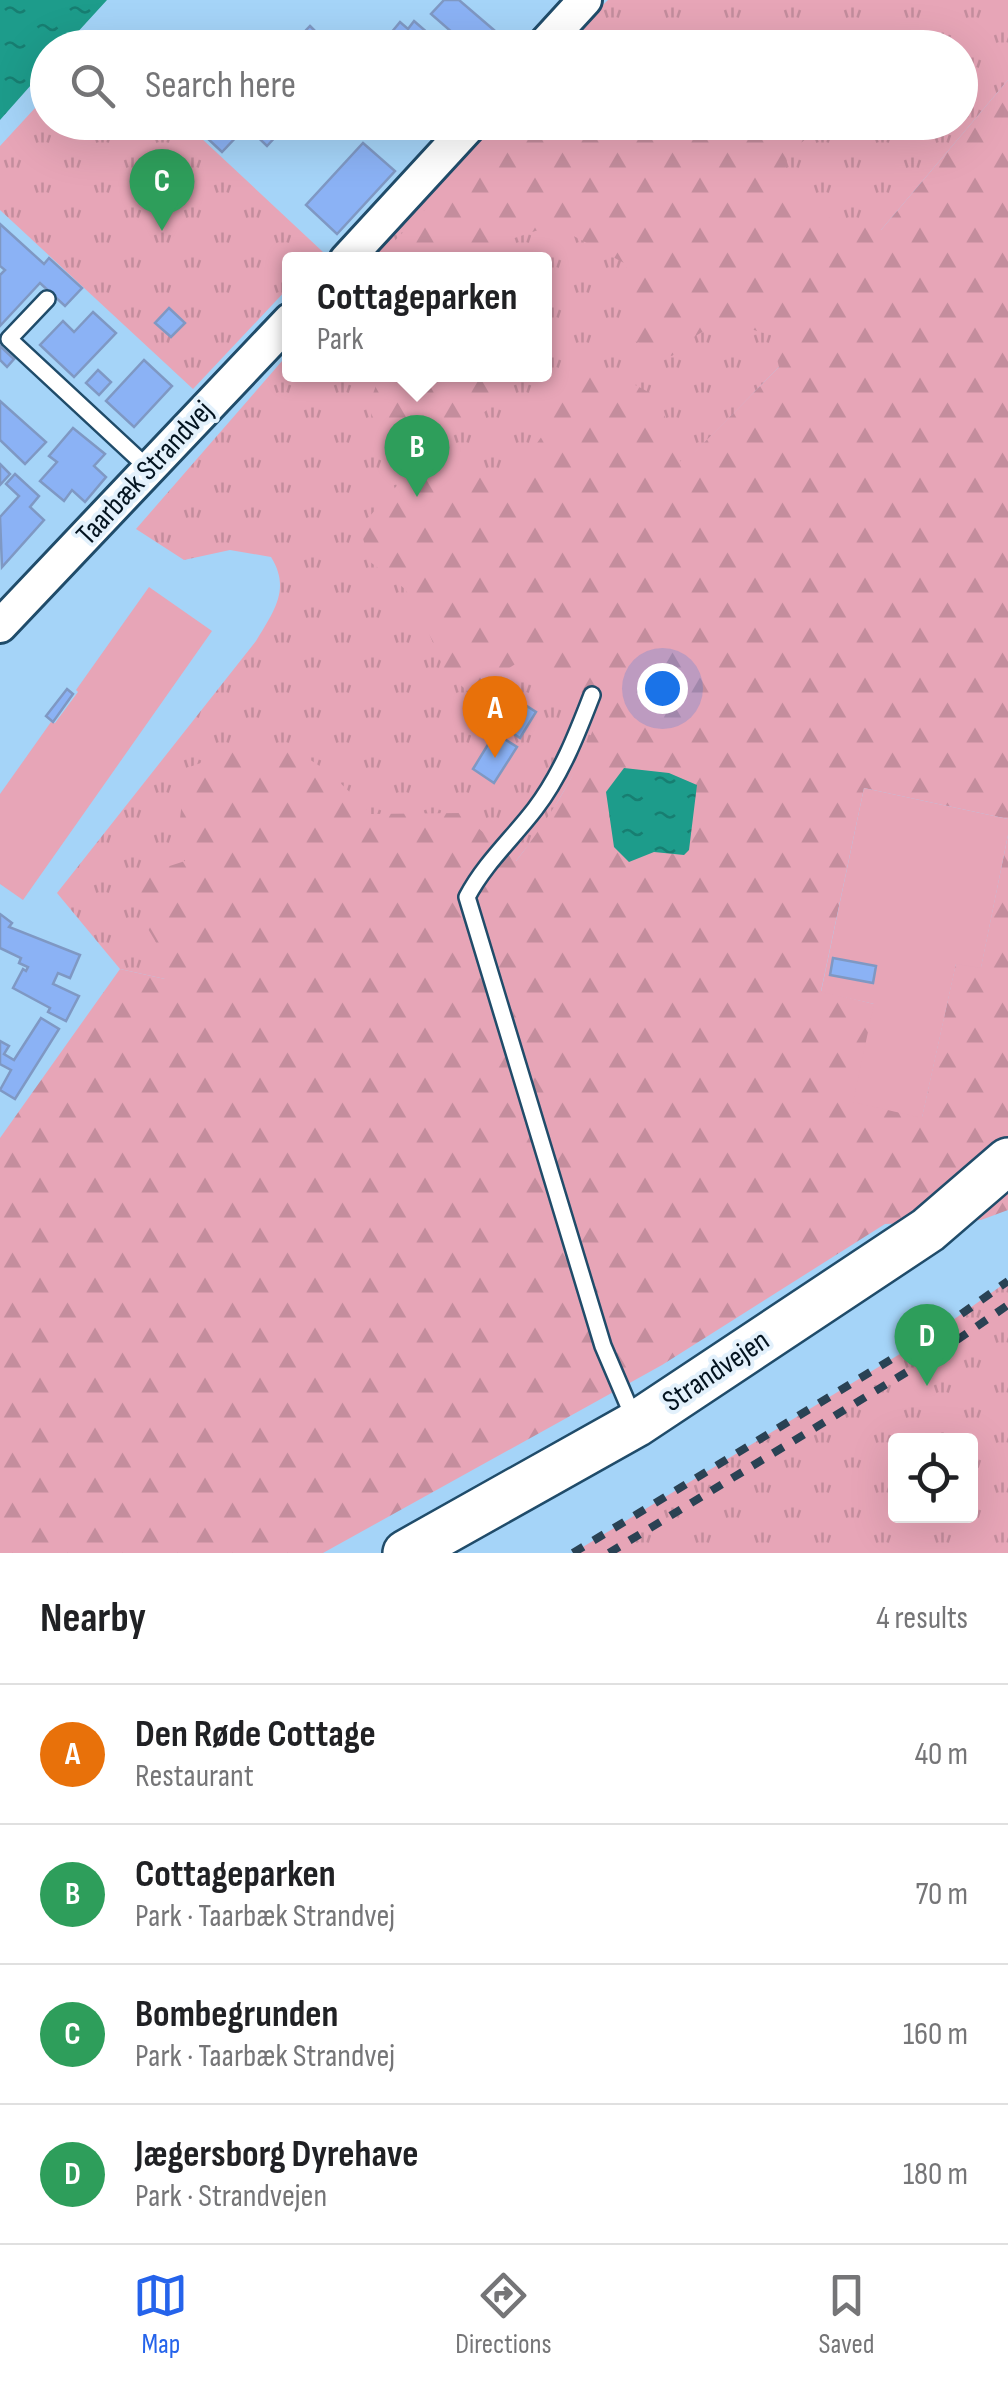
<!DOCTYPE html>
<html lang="en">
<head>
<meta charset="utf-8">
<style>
	:root { --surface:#fff; --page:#f2f2f2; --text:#202124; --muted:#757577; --line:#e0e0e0; --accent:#2563eb }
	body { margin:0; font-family:"Sofia Sans Condensed",sans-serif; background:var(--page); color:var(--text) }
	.controls { position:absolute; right:30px; bottom:30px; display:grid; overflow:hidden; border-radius:10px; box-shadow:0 10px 40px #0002 }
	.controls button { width:90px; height:90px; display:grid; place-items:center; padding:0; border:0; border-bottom:2px solid var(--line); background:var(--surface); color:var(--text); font:50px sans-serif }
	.you { position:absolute; left:662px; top:688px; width:35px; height:35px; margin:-25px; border:8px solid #fff; border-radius:50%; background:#1a73e8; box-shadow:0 0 0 15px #1a73e833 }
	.badge { display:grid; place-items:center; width:65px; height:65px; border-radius:50%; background:var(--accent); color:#fff; font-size:32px; font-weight:700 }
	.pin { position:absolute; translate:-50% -82px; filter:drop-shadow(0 2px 5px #0008) }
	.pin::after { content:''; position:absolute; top:52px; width:35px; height:30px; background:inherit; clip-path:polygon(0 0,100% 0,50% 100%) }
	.popup { position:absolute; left:282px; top:252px; width:270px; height:130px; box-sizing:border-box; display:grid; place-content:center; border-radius:10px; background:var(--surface); filter:drop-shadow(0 2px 8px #0005); font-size:32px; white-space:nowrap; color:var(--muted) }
	.popup b { font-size:38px; color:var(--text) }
	.popup::after { content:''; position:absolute; left:50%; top:100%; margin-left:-20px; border:20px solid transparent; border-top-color:var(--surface) }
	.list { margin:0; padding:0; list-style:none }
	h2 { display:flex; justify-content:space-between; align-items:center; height:130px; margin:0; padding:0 40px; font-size:42px }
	h2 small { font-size:32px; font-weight:400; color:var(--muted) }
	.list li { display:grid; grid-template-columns:65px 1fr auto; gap:30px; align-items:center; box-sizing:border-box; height:140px; padding:0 40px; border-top:2px solid var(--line) }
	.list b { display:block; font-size:38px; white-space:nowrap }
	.list p { margin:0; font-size:32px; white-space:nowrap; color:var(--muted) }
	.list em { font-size:32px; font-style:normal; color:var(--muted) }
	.icon { flex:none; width:55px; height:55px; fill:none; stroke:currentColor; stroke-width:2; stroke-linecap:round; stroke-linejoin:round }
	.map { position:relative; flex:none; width:1008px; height:1553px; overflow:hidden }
	.search { position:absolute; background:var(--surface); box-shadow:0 10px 40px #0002; left:30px; right:30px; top:30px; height:110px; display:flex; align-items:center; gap:25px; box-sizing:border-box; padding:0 35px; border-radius:55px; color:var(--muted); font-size:38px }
	.sheet { height:690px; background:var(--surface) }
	nav { display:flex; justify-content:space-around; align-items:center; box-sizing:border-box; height:140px; border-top:2px solid var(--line); background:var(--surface); font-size:28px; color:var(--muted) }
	nav a { display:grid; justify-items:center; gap:5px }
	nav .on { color:var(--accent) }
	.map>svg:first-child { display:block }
</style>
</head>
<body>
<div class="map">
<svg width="1008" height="1553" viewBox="0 0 1008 1553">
	<defs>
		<pattern id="grass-tufts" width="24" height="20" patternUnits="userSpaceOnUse" patternTransform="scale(2.5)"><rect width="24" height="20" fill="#e7a5b7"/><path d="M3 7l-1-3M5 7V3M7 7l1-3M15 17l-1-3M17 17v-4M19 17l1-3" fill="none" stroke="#c48d9d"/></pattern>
		<pattern id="forest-firs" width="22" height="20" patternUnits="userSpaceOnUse" patternTransform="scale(2.5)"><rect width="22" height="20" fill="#e7a5b7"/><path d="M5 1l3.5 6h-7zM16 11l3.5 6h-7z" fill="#c48d9d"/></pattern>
		<pattern id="water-ripples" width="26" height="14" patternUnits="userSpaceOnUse" patternTransform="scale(2.5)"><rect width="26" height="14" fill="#1d9c8b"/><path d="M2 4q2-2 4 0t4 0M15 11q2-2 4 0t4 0" fill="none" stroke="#177e71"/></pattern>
	</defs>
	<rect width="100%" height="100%" fill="#a5d4f8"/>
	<g fill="url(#grass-tufts)" fill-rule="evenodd">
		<path d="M608,0h400v80l-127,150 -102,137 -97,99 -96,287 -42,72 -28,36 -351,118 -45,-10 -63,-76 199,-252c18,-30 35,-52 15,-84l-41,-7 -46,10 -48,-31 153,-176 1,21h254v-114l-172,-1 119,-136 469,-1v-74l-400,-1z"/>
		<polygon points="47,95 48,122 185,123 323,252 316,259 290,260 289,287 193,389 0,210 0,146"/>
		<path d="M1008,1281v272h-435l363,-221zM970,1440v76h-74v-76z"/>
	</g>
	<g fill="url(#forest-firs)">
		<path d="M1008,80v739l-144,-31 -43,203 53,13 48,113 34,-154 25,4 27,-132v375l-27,10 -96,4 -223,141 -339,188h-323v-415l120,-169 45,10 -8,-35 -16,-27 -2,-41 46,-15 -6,-34 7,-59c23,-7 51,-21 75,-22 46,-2 81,38 110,68l90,-1 55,48c35,-45 65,-92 82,-146l-48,-37 -30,-17 -50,32 -25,-21 -19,-46 -21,-37 -36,-28 -9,-34 42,-47 36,-8 72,9 32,-45 -2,-29 18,-20 39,-22 61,32 24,68 97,-98 -8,-32c-50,-15 -62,-14 -99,21l-45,-18 -1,-74 -73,-39 -53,18 2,16h-125l132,-136 118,-1 10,6 9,-6 192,1 -25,9 -26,24 -3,30 33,29 64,15z"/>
		<polygon points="380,375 500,375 499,400 459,433 399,438 380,432 368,407"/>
	</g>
	<g fill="#e7a5b7">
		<polygon points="149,587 212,631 23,900 0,884 0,794 51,722 55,723 78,692 76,690"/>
		<polygon points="864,788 1008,819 1008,835 981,968 956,964 922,1118 853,1102 874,1004 821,992"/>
	</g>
	<g fill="url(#water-ripples)">
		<polygon points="0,0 107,0 64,47 48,48 47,67 0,120"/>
		<polygon points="624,768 669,773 697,785 689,850 684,855 654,852 629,862 614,847 606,792"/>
	</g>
	<g fill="#8bb2f5" stroke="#7f98c3" stroke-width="2.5">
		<polygon points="444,0 459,0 502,37 493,48 470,48 431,14"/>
		<polygon points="414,21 445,48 393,48 394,45 386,39 400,22 408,29"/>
		<polygon points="310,26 332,48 289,48"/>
		<polygon points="190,122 227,122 239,134 222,152"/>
		<polygon points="242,122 289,122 267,146"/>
		<polygon points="298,122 326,122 312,137"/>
		<polygon points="363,143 395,171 337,234 306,205"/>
		<polygon points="0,224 44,264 49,258 82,288 65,306 40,283 0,326 0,275 5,270 0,266"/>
		<polygon points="169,308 185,323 171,337 155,323"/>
		<polygon points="93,312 116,333 74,377 40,345 63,321 74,332"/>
		<polygon points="0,346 14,359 7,367 0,360"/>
		<polygon points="144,360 172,386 134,427 106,401"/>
		<polygon points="98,370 111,382 99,395 86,383"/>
		<polygon points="0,401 46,442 25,464 0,440"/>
		<polygon points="73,428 105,454 94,466 106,477 85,502 72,490 64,501 40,481 57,462 49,456"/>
		<polygon points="0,464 10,474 0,485"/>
		<polygon points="15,474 39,496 30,507 44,520 2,567 0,517 19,496 6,484"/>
		<polygon points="67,689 73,694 53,722 46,716"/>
		<polygon points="519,701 536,712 520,738 502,726"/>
		<polygon points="495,733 517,747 494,783 473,769"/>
		<polygon points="0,914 12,923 9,927 80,955 70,978 58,973 53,984 79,996 66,1021 48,1012 50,1008 13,988 23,969 26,971 28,967 19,963 21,958 0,948"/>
		<polygon points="833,958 876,966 873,983 830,975"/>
		<polygon points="41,1018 59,1029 15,1099 0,1090 11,1070 0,1064 0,1041 9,1046 4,1054 14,1060"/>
	</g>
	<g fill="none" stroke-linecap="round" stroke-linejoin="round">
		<defs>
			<g id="service">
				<polyline points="47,299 9,339 149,469"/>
				<path d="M592,695c-15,39 -31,80 -57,114 -23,30 -50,54 -68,88l136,449 32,75"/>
			</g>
			<g id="minor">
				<polyline points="541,48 585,0"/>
				<polyline points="346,260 473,122"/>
				<polyline points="0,626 290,320"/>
			</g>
			<polyline id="secondary" points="406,1553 636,1424 928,1230 1008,1161"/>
		</defs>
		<use href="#service" stroke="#204c6a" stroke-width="20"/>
		<use href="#minor" stroke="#204c6a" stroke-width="38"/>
		<use href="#secondary" stroke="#204c6a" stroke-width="50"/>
		<use href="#service" stroke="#fff" stroke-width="15"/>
		<use href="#minor" stroke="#fff" stroke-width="32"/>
		<use href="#secondary" stroke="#fff" stroke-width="45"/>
		<g stroke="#2a4254" stroke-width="8" stroke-dasharray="12 12" stroke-linecap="butt">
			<polyline points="573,1553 936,1332 1008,1281"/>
			<polyline points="609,1553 938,1353 1008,1305"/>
		</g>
	</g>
	<g text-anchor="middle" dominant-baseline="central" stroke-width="8" stroke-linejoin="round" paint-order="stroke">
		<g font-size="30" fill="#03131f" stroke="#e3f1fc">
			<text transform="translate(145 473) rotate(-47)">Taarbæk Strandvej</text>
			<text transform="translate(716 1371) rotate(-34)">Strandvejen</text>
		</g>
	</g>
</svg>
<div class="controls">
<button><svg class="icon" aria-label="locate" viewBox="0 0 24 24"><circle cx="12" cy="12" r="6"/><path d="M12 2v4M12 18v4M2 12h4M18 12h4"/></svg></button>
</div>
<div class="you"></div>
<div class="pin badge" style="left:495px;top:758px;background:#e8710a">A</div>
<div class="pin badge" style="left:417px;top:497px;background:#2e9e5b">B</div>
<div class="popup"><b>Cottageparken</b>Park</div>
<div class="pin badge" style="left:162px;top:231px;background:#2e9e5b">C</div>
<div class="pin badge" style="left:927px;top:1386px;background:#2e9e5b">D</div>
<div class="search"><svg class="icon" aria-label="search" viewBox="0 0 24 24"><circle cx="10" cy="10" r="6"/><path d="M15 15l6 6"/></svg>Search here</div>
</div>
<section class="sheet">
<h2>Nearby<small>4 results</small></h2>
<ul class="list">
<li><span class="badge" style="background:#e8710a">A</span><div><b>Den Røde Cottage</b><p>Restaurant</p></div><em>40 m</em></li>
<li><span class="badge" style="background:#2e9e5b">B</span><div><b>Cottageparken</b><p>Park · Taarbæk Strandvej</p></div><em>70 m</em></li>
<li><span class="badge" style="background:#2e9e5b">C</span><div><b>Bombegrunden</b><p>Park · Taarbæk Strandvej</p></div><em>160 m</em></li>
<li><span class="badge" style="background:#2e9e5b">D</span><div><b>Jægersborg Dyrehave</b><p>Park · Strandvejen</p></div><em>180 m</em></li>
</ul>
</section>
<nav>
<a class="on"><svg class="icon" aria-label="map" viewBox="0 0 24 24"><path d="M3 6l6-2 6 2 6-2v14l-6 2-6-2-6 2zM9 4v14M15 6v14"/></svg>Map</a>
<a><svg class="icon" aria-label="directions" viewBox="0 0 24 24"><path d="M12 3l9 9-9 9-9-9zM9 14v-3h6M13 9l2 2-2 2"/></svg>Directions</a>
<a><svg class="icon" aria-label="saved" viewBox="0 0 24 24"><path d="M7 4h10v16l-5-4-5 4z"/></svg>Saved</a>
</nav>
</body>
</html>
